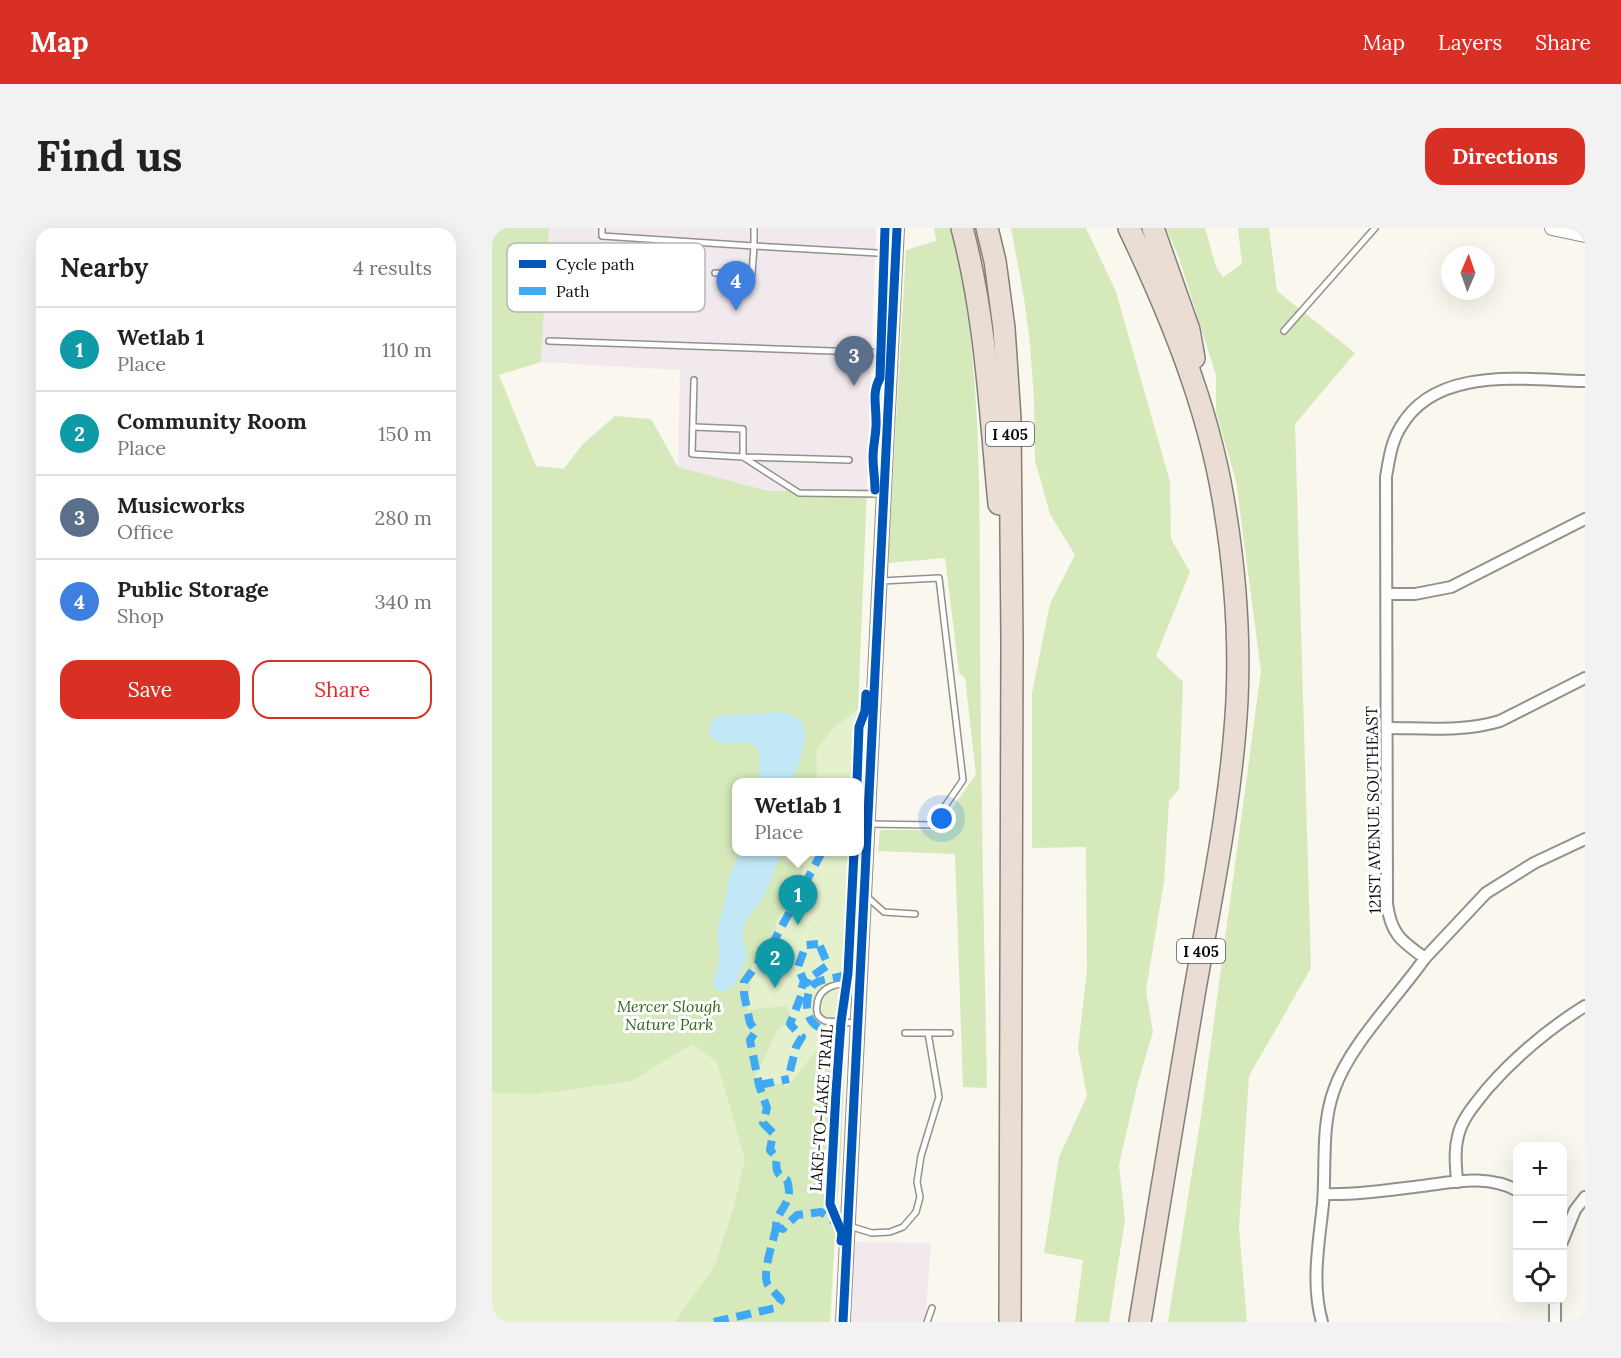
<!DOCTYPE html>
<html lang="en">
<head>
<meta charset="utf-8">
<style>
	:root { --surface:#fff; --page:#f2f2f2; --text:#222; --muted:#767676; --line:#e0e0e0; --accent:#d93025 }
	body { margin:0; font-family:Lora,serif; background:var(--page); color:var(--text) }
	.controls { position:absolute; right:18px; bottom:18px; display:grid; overflow:hidden; border-radius:12px; box-shadow:0 6px 24px #0002 }
	.controls button { width:54px; height:54px; display:grid; place-items:center; padding:0; border:0; border-bottom:2px solid var(--line); background:var(--surface); color:var(--text); font:30px sans-serif }
	.compass { position:absolute; left:949px; top:18px; width:54px; height:54px; border-radius:50%; background:var(--surface); box-shadow:0 6px 24px #0002; rotate:2deg }
	.you { position:absolute; left:450px; top:591px; width:21px; height:21px; margin:-15px; border:4px solid #fff; border-radius:50%; background:#1a73e8; box-shadow:0 0 0 9px #1a73e833 }
	.badge { display:grid; place-items:center; width:39px; height:39px; border-radius:50%; background:var(--accent); color:#fff; font-size:20px; font-weight:700 }
	.pin { position:absolute; translate:-50% -50px; filter:drop-shadow(0 2px 3px #0008) }
	.pin::after { content:''; position:absolute; top:32px; width:21px; height:18px; background:inherit; clip-path:polygon(0 0,100% 0,50% 100%) }
	.popup { position:absolute; left:240px; top:550px; width:132px; height:78px; box-sizing:border-box; display:grid; place-content:center; border-radius:12px; background:var(--surface); filter:drop-shadow(0 2px 4px #0005); font-size:20px; white-space:nowrap; color:var(--muted) }
	.popup b { font-size:22px; color:var(--text) }
	.popup::after { content:''; position:absolute; left:50%; top:100%; margin-left:-12px; border:12px solid transparent; border-top-color:var(--surface) }
	.list { margin:0; padding:0; list-style:none }
	h2 { display:flex; justify-content:space-between; align-items:center; height:78px; margin:0; padding:0 24px; font-size:26px }
	h2 small { font-size:20px; font-weight:400; color:var(--muted) }
	.list li { display:grid; grid-template-columns:39px 1fr auto; gap:18px; align-items:center; box-sizing:border-box; height:84px; padding:0 24px; border-top:2px solid var(--line) }
	.list b { display:block; font-size:22px; white-space:nowrap }
	.list p { margin:0; font-size:20px; white-space:nowrap; color:var(--muted) }
	.list em { font-size:20px; font-style:normal; color:var(--muted) }
	.actions { display:flex; gap:12px; padding:18px 24px }
	.actions a { flex:1; padding:14px 0; border:2px solid var(--accent); border-radius:18px; text-align:center; font-size:21px; color:var(--accent) }
	.actions .main { background:var(--accent); color:#fff }
	.icon { flex:none; width:33px; height:33px; fill:none; stroke:currentColor; stroke-width:2; stroke-linecap:round; stroke-linejoin:round }
	.map { position:relative; flex:none; width:1093px; height:1094px; overflow:hidden; border-radius:18px }
	header { display:flex; align-items:center; gap:36px; box-sizing:border-box; height:84px; padding:0 30px; background:var(--accent); color:#fff }
	header strong { font-size:28px }
	nav { display:flex; gap:33px; margin-inline-start:auto; font-size:21px }
	.intro { display:flex; align-items:center; justify-content:space-between; box-sizing:border-box; height:144px; padding:0 36px }
	h1 { margin:0; font-size:42px }
	.button { padding:15px 27px; border-radius:18px; background:var(--accent); color:#fff; font-size:21px; font-weight:700 }
	main { display:flex; gap:36px; padding:0 36px }
	aside { flex:1; background:var(--surface); border-radius:18px; box-shadow:0 6px 24px #0002 }
	.map>svg:first-child { display:block }
</style>
</head>
<body>
<header>
<strong>Map</strong>
<nav><a>Map</a><a>Layers</a><a>Share</a></nav>
</header>
<div class="intro"><h1>Find us</h1><a class="button">Directions</a></div>
<main>
<aside>
<h2>Nearby<small>4 results</small></h2>
<ul class="list">
<li><span class="badge" style="background:#0f9aa8">1</span><div><b>Wetlab 1</b><p>Place</p></div><em>110 m</em></li>
<li><span class="badge" style="background:#0f9aa8">2</span><div><b>Community Room</b><p>Place</p></div><em>150 m</em></li>
<li><span class="badge" style="background:#5c6f8a">3</span><div><b>Musicworks</b><p>Office</p></div><em>280 m</em></li>
<li><span class="badge" style="background:#3f7fe0">4</span><div><b>Public Storage</b><p>Shop</p></div><em>340 m</em></li>
</ul>
<div class="actions"><a class="main">Save</a><a>Share</a></div>
</aside>
<div class="map">
<svg width="1093" height="1094" viewBox="0 0 1093 1094">
	<rect width="100%" height="100%" fill="#faf7ef"/>
	<g fill="#f1e9ed">
		<polygon points="57,0 384,0 375,261 277,263 186,239 188,142 49,134"/>
		<polygon points="363,1014 439,1015 433,1094 360,1094"/>
	</g>
	<polygon fill="#e5f1cd" points="0,274 367,442 363,554 244,554 244,624 360,624 339,1094 0,1094"/>
	<g fill="#d5e9ba">
		<polygon points="0,0 57,0 49,134 7,147 44,238 72,241 90,217 123,188 159,191 186,239 277,263 375,261 366,481 340,501 324,523 325,554 244,554 244,624 316,624 307,655 284,694 282,733 261,735 256,782 294,778 301,793 286,801 263,849 296,858 324,823 353,831 349,923 337,1094 183,1094 223,1037 242,978 253,931 225,834 200,816 140,853 46,866 0,865"/>
		<path d="M442,0h17c33,134 28,273 29,410 1,150 4,300 7,450l-24,-1 -8,-233 -77,-3 2,-21h57l39,-56 -11,-96 -6,-5 -14,-115 -57,5 18,-313 30,-9z"/>
		<polygon points="519,0 594,0 624,64 678,254 679,311 698,344 664,428 691,454 687,561 677,573 672,654 654,762 661,804 646,854 627,937 633,992 617,1094 583,1094 591,1032 552,1025 567,929 595,868 586,820 595,742 594,619 540,620 540,465 558,376 583,327 558,286 543,233 542,172 538,116 532,70"/>
		<polygon points="674,0 713,0 724,39 731,49 750,36 746,0 777,0 785,63 863,125 803,196 819,740 757,848 747,1000 755,1094 676,1094 710,882 769,443 744,253 724,184 724,147 687,30"/>
	</g>
	<g fill="#c2e8f7">
		<path d="M290,484c27,8 26,19 19,43 -3,10 -6,19 -10,27h-32c0,-9 3,-30 -4,-36 -12,-10 -42,7 -45,-14 -1,-7 2,-12 7,-16z"/>
		<polygon points="248,624 289,624 278,655 270,671 253,693 250,704 255,730 241,759 230,764 224,762 221,757 228,730 225,703 235,664 237,649"/>
	</g>
	<g fill="none" stroke-linecap="round" stroke-linejoin="round">
		<defs>
			<g id="service">
				<polyline points="110,0 110,8 262,18 260,46 223,45"/>
				<polyline points="262,0 262,18 403,26"/>
				<polyline points="792,103 883,0"/>
				<polyline points="57,113 397,125"/>
				<polyline points="202,152 200,226 251,229 307,265 391,266"/>
				<polyline points="202,199 251,201 251,229 357,232"/>
				<polyline points="376,596 440,597 471,552 447,350 389,353"/>
				<polyline points="361,665 373,667 392,684 423,686"/>
				<path d="M364,795l-31,-2c-8,-4 -9,-8 -8,-16 2,-21 24,-22 41,-22"/>
				<polyline points="413,805 436,805"/>
				<polyline points="357,998 380,1005 398,1004 411,999 424,984 428,969 425,954 429,928 447,869 436,805 458,805"/>
				<polyline points="435,1094 440,1080"/>
			</g>
			<g id="minor">
				<polyline points="895,366 923,366 959,359 1093,291"/>
				<path d="M895,500c38,0 77,4 113,-7l85,-43"/>
				<polyline points="933,730 994,665 1042,635 1093,611"/>
				<path d="M965,954c-1,-16 -3,-31 1,-46 4,-18 18,-33 29,-47 29,-33 61,-60 98,-83"/>
				<path d="M832,966c32,1 65,-4 98,-8 32,-4 66,-12 96,5"/>
				<polyline points="1070,1014 1083,982 1093,969"/>
				<path d="M830,1094c-11,-39 -3,-79 1,-118 3,-38 -2,-78 11,-114 16,-46 63,-92 91,-132 -24,-17 -34,-24 -38,-54l-1,-427c3,-17 5,-34 14,-49 35,-63 124,-48 185,-47"/>
				<polyline points="1063,1094 1063,1072"/>
			</g>
			<g id="tertiary">
				<polyline points="1060,0 1093,7"/>
				<polyline points="351,1094 405,0"/>
			</g>
			<g id="motorway">
				<path d="M470,0c24,90 28,184 37,276"/>
				<polyline points="495,0 503,33 512,100 518,191 520,413 518,1094"/>
				<path d="M637,0c41,86 78,176 94,270 11,64 17,137 14,202 -5,99 -26,197 -43,295 -19,109 -36,218 -54,327"/>
				<polyline points="661,0 697,102 702,130"/>
			</g>
		</defs>
		<use href="#service" stroke="#93918e" stroke-width="8"/>
		<use href="#minor" stroke="#93918e" stroke-width="14"/>
		<use href="#tertiary" stroke="#93918e" stroke-width="16"/>
		<use href="#motorway" stroke="#807f7b" stroke-width="24"/>
		<use href="#service" stroke="#fefefd" stroke-width="5"/>
		<use href="#minor" stroke="#fefefd" stroke-width="10"/>
		<use href="#tertiary" stroke="#fefefd" stroke-width="14"/>
		<use href="#motorway" stroke="#eaddd3" stroke-width="21"/>
		<g stroke="#3fa9f5" stroke-width="8" stroke-dasharray="15 8" stroke-linecap="butt">
			<path d="M330,624l-48,89 -30,41v12l6,29 6,8 -6,9 9,45 8,23 -4,15 10,10 -3,17 7,8c-2,12 -1,16 10,22 8,24 -11,29 -11,47l7,2 14,-14 24,-3 14,10"/>
			<polyline points="299,680 310,687"/>
			<polyline points="322,747 336,737 325,711"/>
			<polyline points="318,756 312,753 306,739 314,717 326,716"/>
			<path d="M349,805c-20,-2 -35,-8 -34,-30 1,-6 1,-13 6,-18 9,-8 25,-5 35,-12"/>
			<polyline points="298,843 304,819 310,809 298,796 309,768 309,762 312,753"/>
			<polyline points="267,857 297,851"/>
			<path d="M222,1094l61,-14 6,-8c-3,-5 -9,-9 -13,-15 -7,-11 6,-44 8,-58"/>
		</g>
		<defs>
			<g id="cycleway">
				<path d="M383,262c0,-11 -2,-22 -2,-33 0,-13 4,-25 3,-38 0,-15 -4,-27 4,-41l5,-150"/>
				<polyline points="365,554 367,499 373,483 374,466"/>
				<polyline points="349,1013 350,1005 338,976 344,864 349,794 356,745 362,624"/>
				<polyline points="351,1094 405,0"/>
			</g>
		</defs>
		<use href="#cycleway" stroke="#fff" stroke-width="13"/>
		<use href="#cycleway" stroke="#0057b8" stroke-width="9"/>
	</g>
	<g text-anchor="middle" dominant-baseline="central" stroke-width="6" stroke-linejoin="round" paint-order="stroke">
		<g fill="#fff" stroke="#545454" stroke-width="1.5">
			<rect x="494" y="194" width="48" height="24" rx="4.5"/>
			<rect x="685" y="711" width="48" height="24" rx="4.5"/>
		</g>
		<g font-size="15" font-weight="bold" fill="#0b0b0b">
			<text x="518" y="206">I 405</text>
			<text x="709" y="723">I 405</text>
		</g>
		<g font-size="16" fill="#0b0b0b" stroke="#fff">
			<text transform="translate(881 582) rotate(-91)">121ST AVENUE SOUTHEAST</text>
			<text transform="translate(329 880) rotate(-86)">LAKE-TO-LAKE TRAIL</text>
		</g>
		<g font-size="16" font-style="italic" fill="#2d6718" stroke="#fff">
			<text x="177" y="778">Mercer Slough<tspan x="177" dy="18">Nature Park</tspan></text>
		</g>
	</g>
	<rect x="15" y="15" width="198" height="69" rx="9" fill="#fff" stroke="#b6b6b6" stroke-width="1.5"/>
	<rect x="27" y="32" width="27" height="8" fill="#0057b8"/>
	<rect x="27" y="59" width="27" height="8" fill="#3fa9f5"/>
	<g font-size="16" fill="#0b0b0b">
		<text x="64" y="42">Cycle path</text>
		<text x="64" y="69">Path</text>
	</g>
</svg>
<div class="controls">
<button>+</button>
<button>−</button>
<button><svg class="icon" aria-label="locate" viewBox="0 0 24 24"><circle cx="12" cy="12" r="6"/><path d="M12 2v4M12 18v4M2 12h4M18 12h4"/></svg></button>
</div>
<svg class="compass" viewBox="-18 -18 36 36"><path d="M0-13l5 13h-10z" fill="#e53935"/><path d="M0 13l5-13h-10z" fill="#767676"/></svg>
<div class="you"></div>
<div class="pin badge" style="left:306px;top:697px;background:#0f9aa8">1</div>
<div class="popup"><b>Wetlab 1</b>Place</div>
<div class="pin badge" style="left:283px;top:760px;background:#0f9aa8">2</div>
<div class="pin badge" style="left:362px;top:158px;background:#5c6f8a">3</div>
<div class="pin badge" style="left:244px;top:83px;background:#3f7fe0">4</div>
</div>
</main>
</body>
</html>
